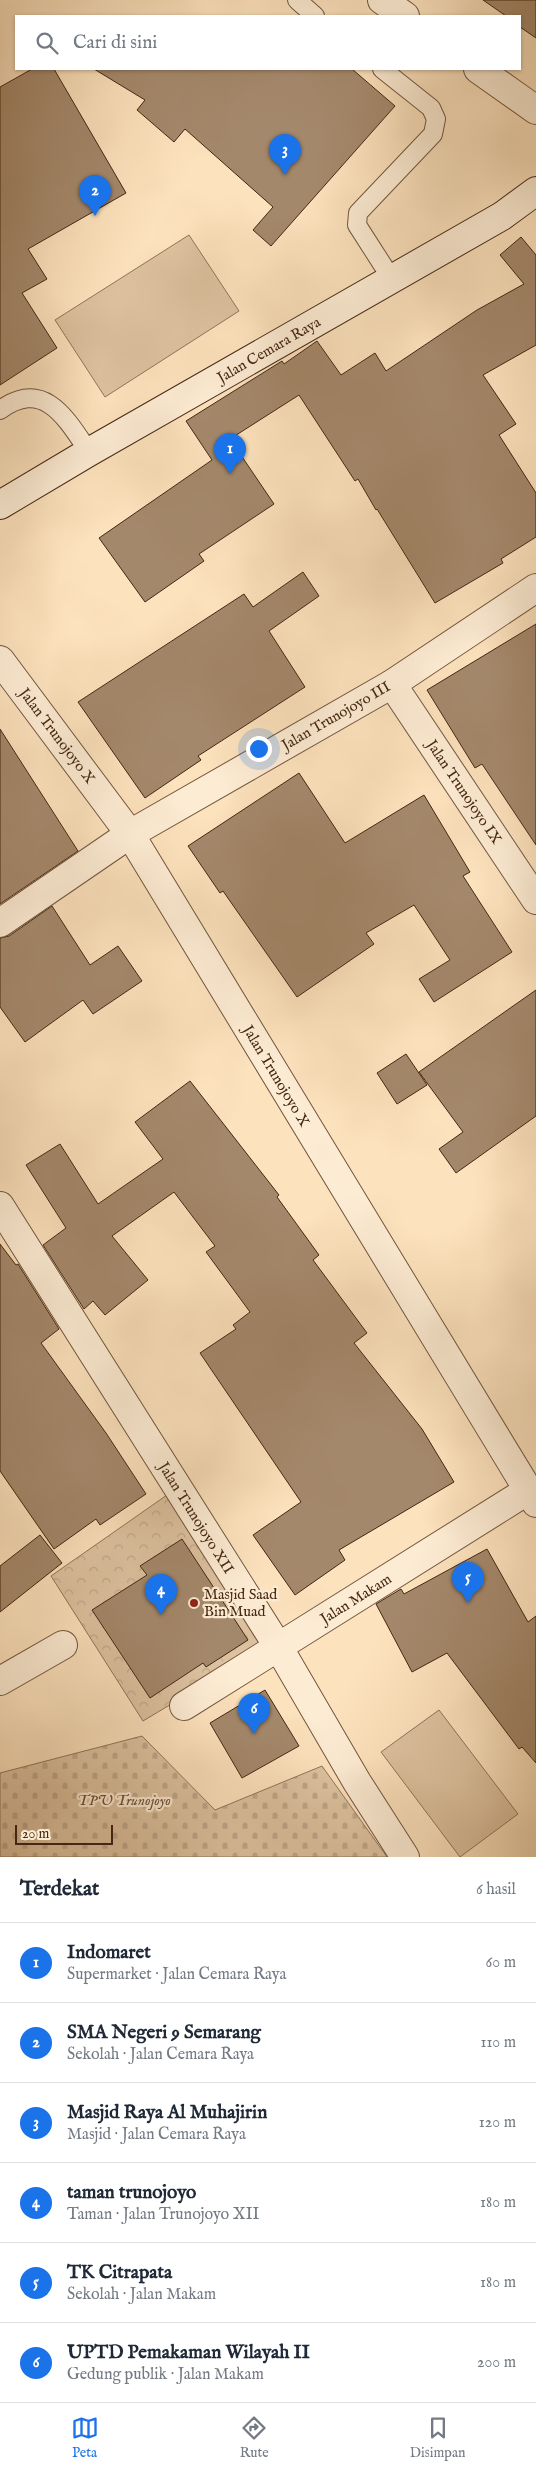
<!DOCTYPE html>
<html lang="id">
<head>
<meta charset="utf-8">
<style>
	:root { --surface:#fff; --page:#f2f2f3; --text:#1f2937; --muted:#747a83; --line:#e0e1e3; --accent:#1a73e8 }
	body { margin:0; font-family:"IM FELL English",serif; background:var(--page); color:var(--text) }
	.scale { position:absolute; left:15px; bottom:12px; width:98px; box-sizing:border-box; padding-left:5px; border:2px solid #452713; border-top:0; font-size:14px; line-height:18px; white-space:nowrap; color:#452713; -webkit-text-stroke:4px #fdecd4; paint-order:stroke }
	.you { position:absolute; left:258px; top:748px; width:18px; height:18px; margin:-12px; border:4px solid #fff; border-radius:50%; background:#1a73e8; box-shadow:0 0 0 8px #1a73e833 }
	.badge { display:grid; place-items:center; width:32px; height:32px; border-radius:50%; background:var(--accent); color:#fff; font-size:16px; font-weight:700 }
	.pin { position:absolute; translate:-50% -41px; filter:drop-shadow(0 1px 2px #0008) }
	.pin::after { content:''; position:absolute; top:26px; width:18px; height:15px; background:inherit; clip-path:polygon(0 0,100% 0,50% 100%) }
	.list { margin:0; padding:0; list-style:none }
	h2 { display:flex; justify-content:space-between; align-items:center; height:65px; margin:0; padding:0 20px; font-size:21px }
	h2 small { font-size:16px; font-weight:400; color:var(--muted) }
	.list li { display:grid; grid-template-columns:32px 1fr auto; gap:15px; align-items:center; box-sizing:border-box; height:80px; padding:0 20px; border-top:1px solid var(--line) }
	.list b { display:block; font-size:19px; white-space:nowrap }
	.list p { margin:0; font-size:16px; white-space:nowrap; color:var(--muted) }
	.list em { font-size:16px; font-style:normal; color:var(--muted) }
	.icon { flex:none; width:28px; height:28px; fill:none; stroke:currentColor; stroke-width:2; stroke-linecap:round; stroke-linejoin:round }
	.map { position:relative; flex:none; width:536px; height:1857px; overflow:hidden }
	.search { position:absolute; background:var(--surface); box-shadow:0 1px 4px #0004; left:15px; right:15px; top:15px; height:55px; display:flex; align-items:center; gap:12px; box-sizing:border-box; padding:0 18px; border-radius:0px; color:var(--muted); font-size:19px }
	.sheet { height:545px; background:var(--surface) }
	nav { display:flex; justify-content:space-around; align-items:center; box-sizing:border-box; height:70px; border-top:1px solid var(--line); background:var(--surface); font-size:14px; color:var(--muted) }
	nav a { display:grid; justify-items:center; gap:2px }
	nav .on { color:var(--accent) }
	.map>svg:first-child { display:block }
</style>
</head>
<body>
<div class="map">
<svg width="536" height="1857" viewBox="0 0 536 1857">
	<defs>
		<pattern id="cemetery-stones" width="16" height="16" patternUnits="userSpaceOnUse" patternTransform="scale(1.25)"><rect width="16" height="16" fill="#ddc2a0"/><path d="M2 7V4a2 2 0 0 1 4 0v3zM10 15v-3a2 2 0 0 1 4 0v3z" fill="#bfa789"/></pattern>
		<pattern id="park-crowns" width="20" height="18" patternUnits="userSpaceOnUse" patternTransform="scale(1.25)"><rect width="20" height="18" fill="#ddc2a0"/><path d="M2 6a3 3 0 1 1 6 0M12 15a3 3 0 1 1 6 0" fill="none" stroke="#bfa789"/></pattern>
	</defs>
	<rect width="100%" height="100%" fill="#fce2bd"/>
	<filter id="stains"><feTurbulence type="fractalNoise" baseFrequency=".004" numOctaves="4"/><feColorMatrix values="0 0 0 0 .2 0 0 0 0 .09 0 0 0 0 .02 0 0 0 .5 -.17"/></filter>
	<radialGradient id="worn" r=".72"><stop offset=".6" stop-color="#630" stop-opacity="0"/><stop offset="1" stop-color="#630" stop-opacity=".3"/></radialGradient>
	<g fill="#ddc2a0" stroke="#91745a">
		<polygon points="189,235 239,311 105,397 55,320"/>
		<polygon points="439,1710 518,1814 460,1857 381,1752"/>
	</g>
	<polygon fill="url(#cemetery-stones)" stroke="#91745a" points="142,1736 215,1810 322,1766 387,1857 0,1857 0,1773"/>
	<polygon fill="url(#park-crowns)" stroke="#91745a" points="167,1495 268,1646 143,1721 51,1576"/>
	<g fill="#a4886b" stroke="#452713">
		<polygon points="483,0 536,0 536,38 520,27 520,16 506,16"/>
		<polygon points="32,69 54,69 126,193 28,249 47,279 22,293 57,348 0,385 0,87"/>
		<polygon points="94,69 352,69 395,106 271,246 253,230 273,207 185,129 174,142 137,110 145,100"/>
		<polygon points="521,237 536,255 536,345 483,375 516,424 499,435 536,493 536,537 501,559 503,563 435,603 377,509 376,510 358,479 355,481 299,395 230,439 274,504 199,554 204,561 145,602 99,538 212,460 186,421 282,361 284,364 317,341 341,375 375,353 386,371 477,310 524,284 500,255"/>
		<polygon points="303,572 319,596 269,631 305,687 198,756 201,760 145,798 78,702 244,594 253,607"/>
		<polygon points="536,624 536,845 482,764 475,768 427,690"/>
		<polygon points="0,729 78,851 0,904"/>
		<polygon points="299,773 345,843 424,795 470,872 463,876 512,952 434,1002 419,979 450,960 414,905 366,933 374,944 297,997 223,891 220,893 188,846"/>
		<polygon points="52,906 90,965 118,946 142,981 93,1014 83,1000 25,1042 0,1007 0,938 9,936"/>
		<polygon points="536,990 536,1116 456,1173 439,1149 463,1132 419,1072"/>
		<polygon points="406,1054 427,1085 397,1104 377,1073"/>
		<polygon points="190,1081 279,1195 277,1197 319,1255 313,1260 367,1333 354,1343 422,1429 454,1482 339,1550 345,1560 295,1595 253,1535 301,1502 200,1353 236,1329 233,1325 250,1312 206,1252 215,1246 174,1192 112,1236 148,1280 105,1315 93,1301 84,1309 43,1245 66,1228 26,1165 60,1144 98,1204 163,1159 135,1122"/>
		<polygon points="0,1244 16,1265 18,1264 59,1329 41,1343 106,1433 146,1494 100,1525 96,1519 54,1549 0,1471"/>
		<polygon points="40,1535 62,1563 0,1612 0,1566"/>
		<polygon points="182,1539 248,1640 206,1667 203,1663 150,1698 92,1610 147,1575 140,1566"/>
		<polygon points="487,1549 528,1622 536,1616 536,1763 522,1747 519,1749 447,1653 412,1672 376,1604 401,1589 404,1594"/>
		<polygon points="265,1690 299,1746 242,1778 210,1723"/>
	</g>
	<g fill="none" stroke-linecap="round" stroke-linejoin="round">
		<defs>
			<g id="service">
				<polyline points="297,0 315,16"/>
				<polyline points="382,69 431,108 436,119 433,134 358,213 357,225 391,278"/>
				<path d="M0,410c44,-32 66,8 89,42"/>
			</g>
			<g id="minor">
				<polyline points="0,660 130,834 536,1503"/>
				<polyline points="392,684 536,900"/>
				<polyline points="0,923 130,834 392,684 536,588"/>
				<polyline points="0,1206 279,1648 357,1782 405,1857"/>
				<polyline points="0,1681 63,1645"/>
				<polyline points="184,1706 527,1491"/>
			</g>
			<g id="tertiary">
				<polyline points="382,0 405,16"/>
				<polyline points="478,69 536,110"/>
			</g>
			<polyline id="secondary" points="0,505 89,452 502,216 536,191"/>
		</defs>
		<use href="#service" stroke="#73563e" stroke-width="20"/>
		<use href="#minor" stroke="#73563e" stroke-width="30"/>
		<use href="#tertiary" stroke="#73563e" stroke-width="30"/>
		<use href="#secondary" stroke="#452713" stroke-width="30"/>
		<use href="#service" stroke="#fdecd4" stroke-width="18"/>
		<use href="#minor" stroke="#fdecd4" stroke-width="28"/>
		<use href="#tertiary" stroke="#fdecd4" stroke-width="28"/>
		<use href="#secondary" stroke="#fdecd4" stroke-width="28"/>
	</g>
	<circle fill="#8f2418" stroke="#fdecd4" stroke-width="2" cx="194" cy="1603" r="5"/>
	<g text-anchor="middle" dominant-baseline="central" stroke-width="4.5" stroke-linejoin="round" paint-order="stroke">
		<g font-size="15" fill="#452713" stroke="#fdecd4">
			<text transform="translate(269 350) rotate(-30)">Jalan Cemara Raya</text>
			<text transform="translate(336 716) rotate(-30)">Jalan Trunojoyo III</text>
			<text transform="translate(57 736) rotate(53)">Jalan Trunojoyo X</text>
			<text transform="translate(464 792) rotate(56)">Jalan Trunojoyo IX</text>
			<text transform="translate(276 1076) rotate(59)">Jalan Trunojoyo X</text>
			<text transform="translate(196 1518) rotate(58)">Jalan Trunojoyo XII</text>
			<text transform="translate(356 1599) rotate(-32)">Jalan Makam</text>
		</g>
		<g font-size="15" fill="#452713" stroke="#fdecd4" text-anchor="start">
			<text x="204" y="1594">Masjid Saad<tspan x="204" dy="17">Bin Muad</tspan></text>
		</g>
		<g font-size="15" font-style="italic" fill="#6b4e36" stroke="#fdecd4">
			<text x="124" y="1800">TPU Trunojoyo</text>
		</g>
	</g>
	<rect width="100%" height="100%" filter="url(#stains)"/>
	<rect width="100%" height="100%" fill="url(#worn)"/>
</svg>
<div class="scale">20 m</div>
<div class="you"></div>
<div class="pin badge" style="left:230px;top:474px">1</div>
<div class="pin badge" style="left:95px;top:216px">2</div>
<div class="pin badge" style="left:285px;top:175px">3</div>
<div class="pin badge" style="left:161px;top:1615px">4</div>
<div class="pin badge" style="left:468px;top:1603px">5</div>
<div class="pin badge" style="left:254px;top:1734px">6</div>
<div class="search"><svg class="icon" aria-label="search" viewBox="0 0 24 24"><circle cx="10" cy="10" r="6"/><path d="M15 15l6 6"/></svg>Cari di sini</div>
</div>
<section class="sheet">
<h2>Terdekat<small>6 hasil</small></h2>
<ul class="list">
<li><span class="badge">1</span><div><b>Indomaret</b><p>Supermarket · Jalan Cemara Raya</p></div><em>60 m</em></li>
<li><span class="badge">2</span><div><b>SMA Negeri 9 Semarang</b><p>Sekolah · Jalan Cemara Raya</p></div><em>110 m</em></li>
<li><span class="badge">3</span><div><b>Masjid Raya Al Muhajirin</b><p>Masjid · Jalan Cemara Raya</p></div><em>120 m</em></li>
<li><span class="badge">4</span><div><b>taman trunojoyo</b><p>Taman · Jalan Trunojoyo XII</p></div><em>180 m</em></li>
<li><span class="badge">5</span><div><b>TK Citrapata</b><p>Sekolah · Jalan Makam</p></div><em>180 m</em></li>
<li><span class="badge">6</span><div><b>UPTD Pemakaman Wilayah II</b><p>Gedung publik · Jalan Makam</p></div><em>200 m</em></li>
</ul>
</section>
<nav>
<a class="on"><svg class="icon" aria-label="map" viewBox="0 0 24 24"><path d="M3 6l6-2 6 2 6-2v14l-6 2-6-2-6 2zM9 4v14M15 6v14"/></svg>Peta</a>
<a><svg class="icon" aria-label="directions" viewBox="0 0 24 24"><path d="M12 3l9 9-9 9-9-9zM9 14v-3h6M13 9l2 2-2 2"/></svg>Rute</a>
<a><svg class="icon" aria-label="saved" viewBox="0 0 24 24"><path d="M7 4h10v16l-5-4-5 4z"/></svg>Disimpan</a>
</nav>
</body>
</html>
